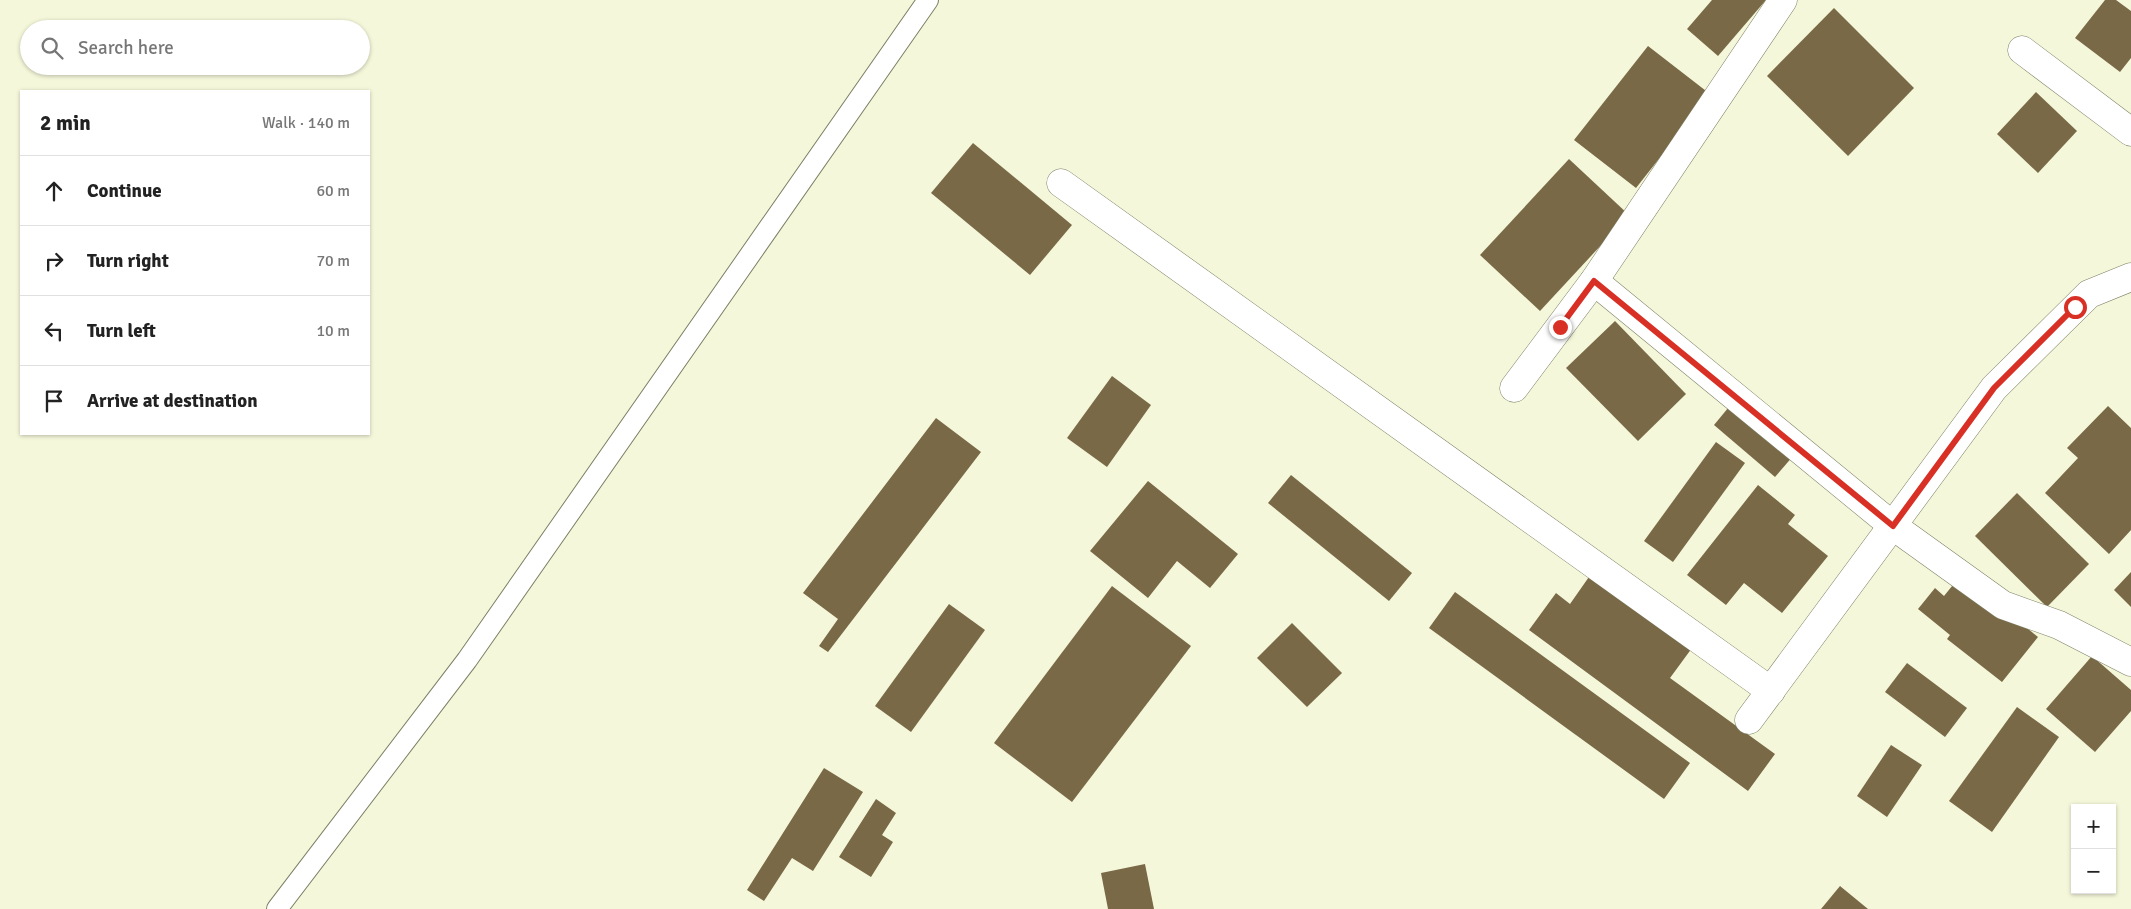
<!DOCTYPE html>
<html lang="en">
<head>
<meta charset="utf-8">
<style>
	:root { --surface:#fff; --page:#f6f6f6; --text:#222; --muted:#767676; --line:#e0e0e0 }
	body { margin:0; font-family:Signika,sans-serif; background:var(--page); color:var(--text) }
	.controls { position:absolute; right:15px; bottom:15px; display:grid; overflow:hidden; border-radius:0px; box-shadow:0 1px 4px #0004 }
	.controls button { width:45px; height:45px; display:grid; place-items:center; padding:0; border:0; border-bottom:1px solid var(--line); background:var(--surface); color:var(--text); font:25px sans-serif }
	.stop { position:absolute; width:15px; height:15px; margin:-11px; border:4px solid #d93025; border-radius:50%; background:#fff }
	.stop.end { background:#d93025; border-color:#fff; box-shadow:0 1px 5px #0008 }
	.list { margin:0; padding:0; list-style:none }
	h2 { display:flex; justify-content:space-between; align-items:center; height:65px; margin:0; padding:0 20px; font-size:21px }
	h2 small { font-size:16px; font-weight:400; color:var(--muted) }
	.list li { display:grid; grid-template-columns:32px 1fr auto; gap:15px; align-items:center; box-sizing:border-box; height:70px; padding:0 20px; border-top:1px solid var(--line) }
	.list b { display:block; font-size:19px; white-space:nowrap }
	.list em { font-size:16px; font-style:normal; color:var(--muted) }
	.icon { flex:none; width:28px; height:28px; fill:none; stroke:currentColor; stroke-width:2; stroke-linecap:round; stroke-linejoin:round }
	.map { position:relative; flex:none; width:2131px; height:909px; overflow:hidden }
	.search { position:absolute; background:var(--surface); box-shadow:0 1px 4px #0004; left:20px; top:20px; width:350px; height:55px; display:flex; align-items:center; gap:12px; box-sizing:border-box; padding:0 18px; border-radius:28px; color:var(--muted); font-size:19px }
	.panel { position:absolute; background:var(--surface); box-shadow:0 1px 4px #0004; left:20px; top:90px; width:350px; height:345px; border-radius:0px }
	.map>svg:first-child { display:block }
</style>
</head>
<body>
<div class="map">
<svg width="2131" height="909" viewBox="0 0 2131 909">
	<rect width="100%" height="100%" fill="#f5f7da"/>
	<g fill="#796947">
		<polygon points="1712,0 1766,0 1718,56 1687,29"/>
		<polygon points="2105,0 2116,0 2131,11 2131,58 2120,72 2075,38"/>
		<polygon points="1834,8 1914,88 1848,156 1767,76"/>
		<polygon points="1648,46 1710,94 1636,188 1574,140"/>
		<polygon points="2036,92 2077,131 2038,173 1997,134"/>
		<polygon points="973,143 1072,225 1030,275 931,193"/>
		<polygon points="1569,159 1629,215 1540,311 1480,255"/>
		<polygon points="1615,321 1686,394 1638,441 1566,368"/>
		<polygon points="1112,376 1151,405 1107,467 1067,438"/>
		<polygon points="1733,402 1794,455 1775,477 1714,425"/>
		<polygon points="2108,406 2131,428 2131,530 2109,554 2045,493 2078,458 2067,448"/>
		<polygon points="936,418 981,452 828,652 819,646 838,619 803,593"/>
		<polygon points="1716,442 1745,463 1673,562 1644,541"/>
		<polygon points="1291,475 1412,573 1389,601 1268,503"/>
		<polygon points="1148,481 1238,554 1210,588 1177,561 1148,598 1090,551"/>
		<polygon points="1758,485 1795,515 1788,524 1828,556 1782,613 1744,583 1726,605 1687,575"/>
		<polygon points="2017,493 2089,564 2047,607 1975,536"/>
		<polygon points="2131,572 2131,607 2114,590"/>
		<polygon points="1591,574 1692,648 1670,678 1775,754 1748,791 1529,630 1556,593 1570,604"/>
		<polygon points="1961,575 2038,637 2002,682 1947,639 1950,635 1918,609 1935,588 1944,596"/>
		<polygon points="1112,586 1191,646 1072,802 994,743"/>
		<polygon points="1455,592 1690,763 1664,799 1429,628"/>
		<polygon points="949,604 985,630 911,732 875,706"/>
		<polygon points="1292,623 1342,673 1307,707 1257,658"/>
		<polygon points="2092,656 2131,690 2131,711 2095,752 2046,709"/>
		<polygon points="1907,663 1967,708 1945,737 1885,692"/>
		<polygon points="2017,707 2059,737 1992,832 1949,801"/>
		<polygon points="1891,745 1922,765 1887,817 1857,796"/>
		<polygon points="824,768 863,792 813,871 792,858 764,901 747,890"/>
		<polygon points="876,799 896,813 882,835 893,842 871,877 839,857"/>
		<polygon points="1145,864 1154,909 1108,909 1101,873"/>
		<polygon points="1840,886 1868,909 1821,909"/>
	</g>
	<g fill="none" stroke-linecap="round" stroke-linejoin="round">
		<defs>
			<polyline id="service" points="277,909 467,660 928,0"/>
			<g id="minor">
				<polyline points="2022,50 2131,132"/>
				<polyline points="1061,183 1771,691"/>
				<polyline points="1594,281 1893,526 2003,605 2059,625 2131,662"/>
				<polyline points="1514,388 1594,281 1783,0"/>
				<polyline points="1749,720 1994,388 2089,294 2131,277"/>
			</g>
		</defs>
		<use href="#service" stroke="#7e8166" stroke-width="22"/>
		<use href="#minor" stroke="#7e8166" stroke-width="29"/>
		<use href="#service" stroke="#fff" stroke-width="20"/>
		<use href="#minor" stroke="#fff" stroke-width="28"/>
	</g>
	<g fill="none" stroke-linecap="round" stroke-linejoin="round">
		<polyline stroke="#d93025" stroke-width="6" points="1560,327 1594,281 1893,526 1994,388 2075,307"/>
	</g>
</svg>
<div class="controls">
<button>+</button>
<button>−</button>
</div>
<div class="stop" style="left:2075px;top:307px"></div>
<div class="stop end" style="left:1560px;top:327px"></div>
<div class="search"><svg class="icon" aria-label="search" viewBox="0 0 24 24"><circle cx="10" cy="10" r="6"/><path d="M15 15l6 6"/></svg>Search here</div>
<section class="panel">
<h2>2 min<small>Walk · 140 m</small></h2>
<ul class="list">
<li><svg class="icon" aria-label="ahead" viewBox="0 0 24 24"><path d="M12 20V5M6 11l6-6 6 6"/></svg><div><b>Continue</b></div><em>60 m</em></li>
<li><svg class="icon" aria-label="right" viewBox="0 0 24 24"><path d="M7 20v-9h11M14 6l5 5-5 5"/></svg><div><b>Turn right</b></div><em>70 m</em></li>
<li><svg class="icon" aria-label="left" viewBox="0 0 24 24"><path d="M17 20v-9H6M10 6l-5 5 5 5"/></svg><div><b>Turn left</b></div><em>10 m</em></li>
<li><svg class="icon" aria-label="arrive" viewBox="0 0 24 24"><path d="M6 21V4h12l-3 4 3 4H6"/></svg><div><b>Arrive at destination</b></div></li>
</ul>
</section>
</div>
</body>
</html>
